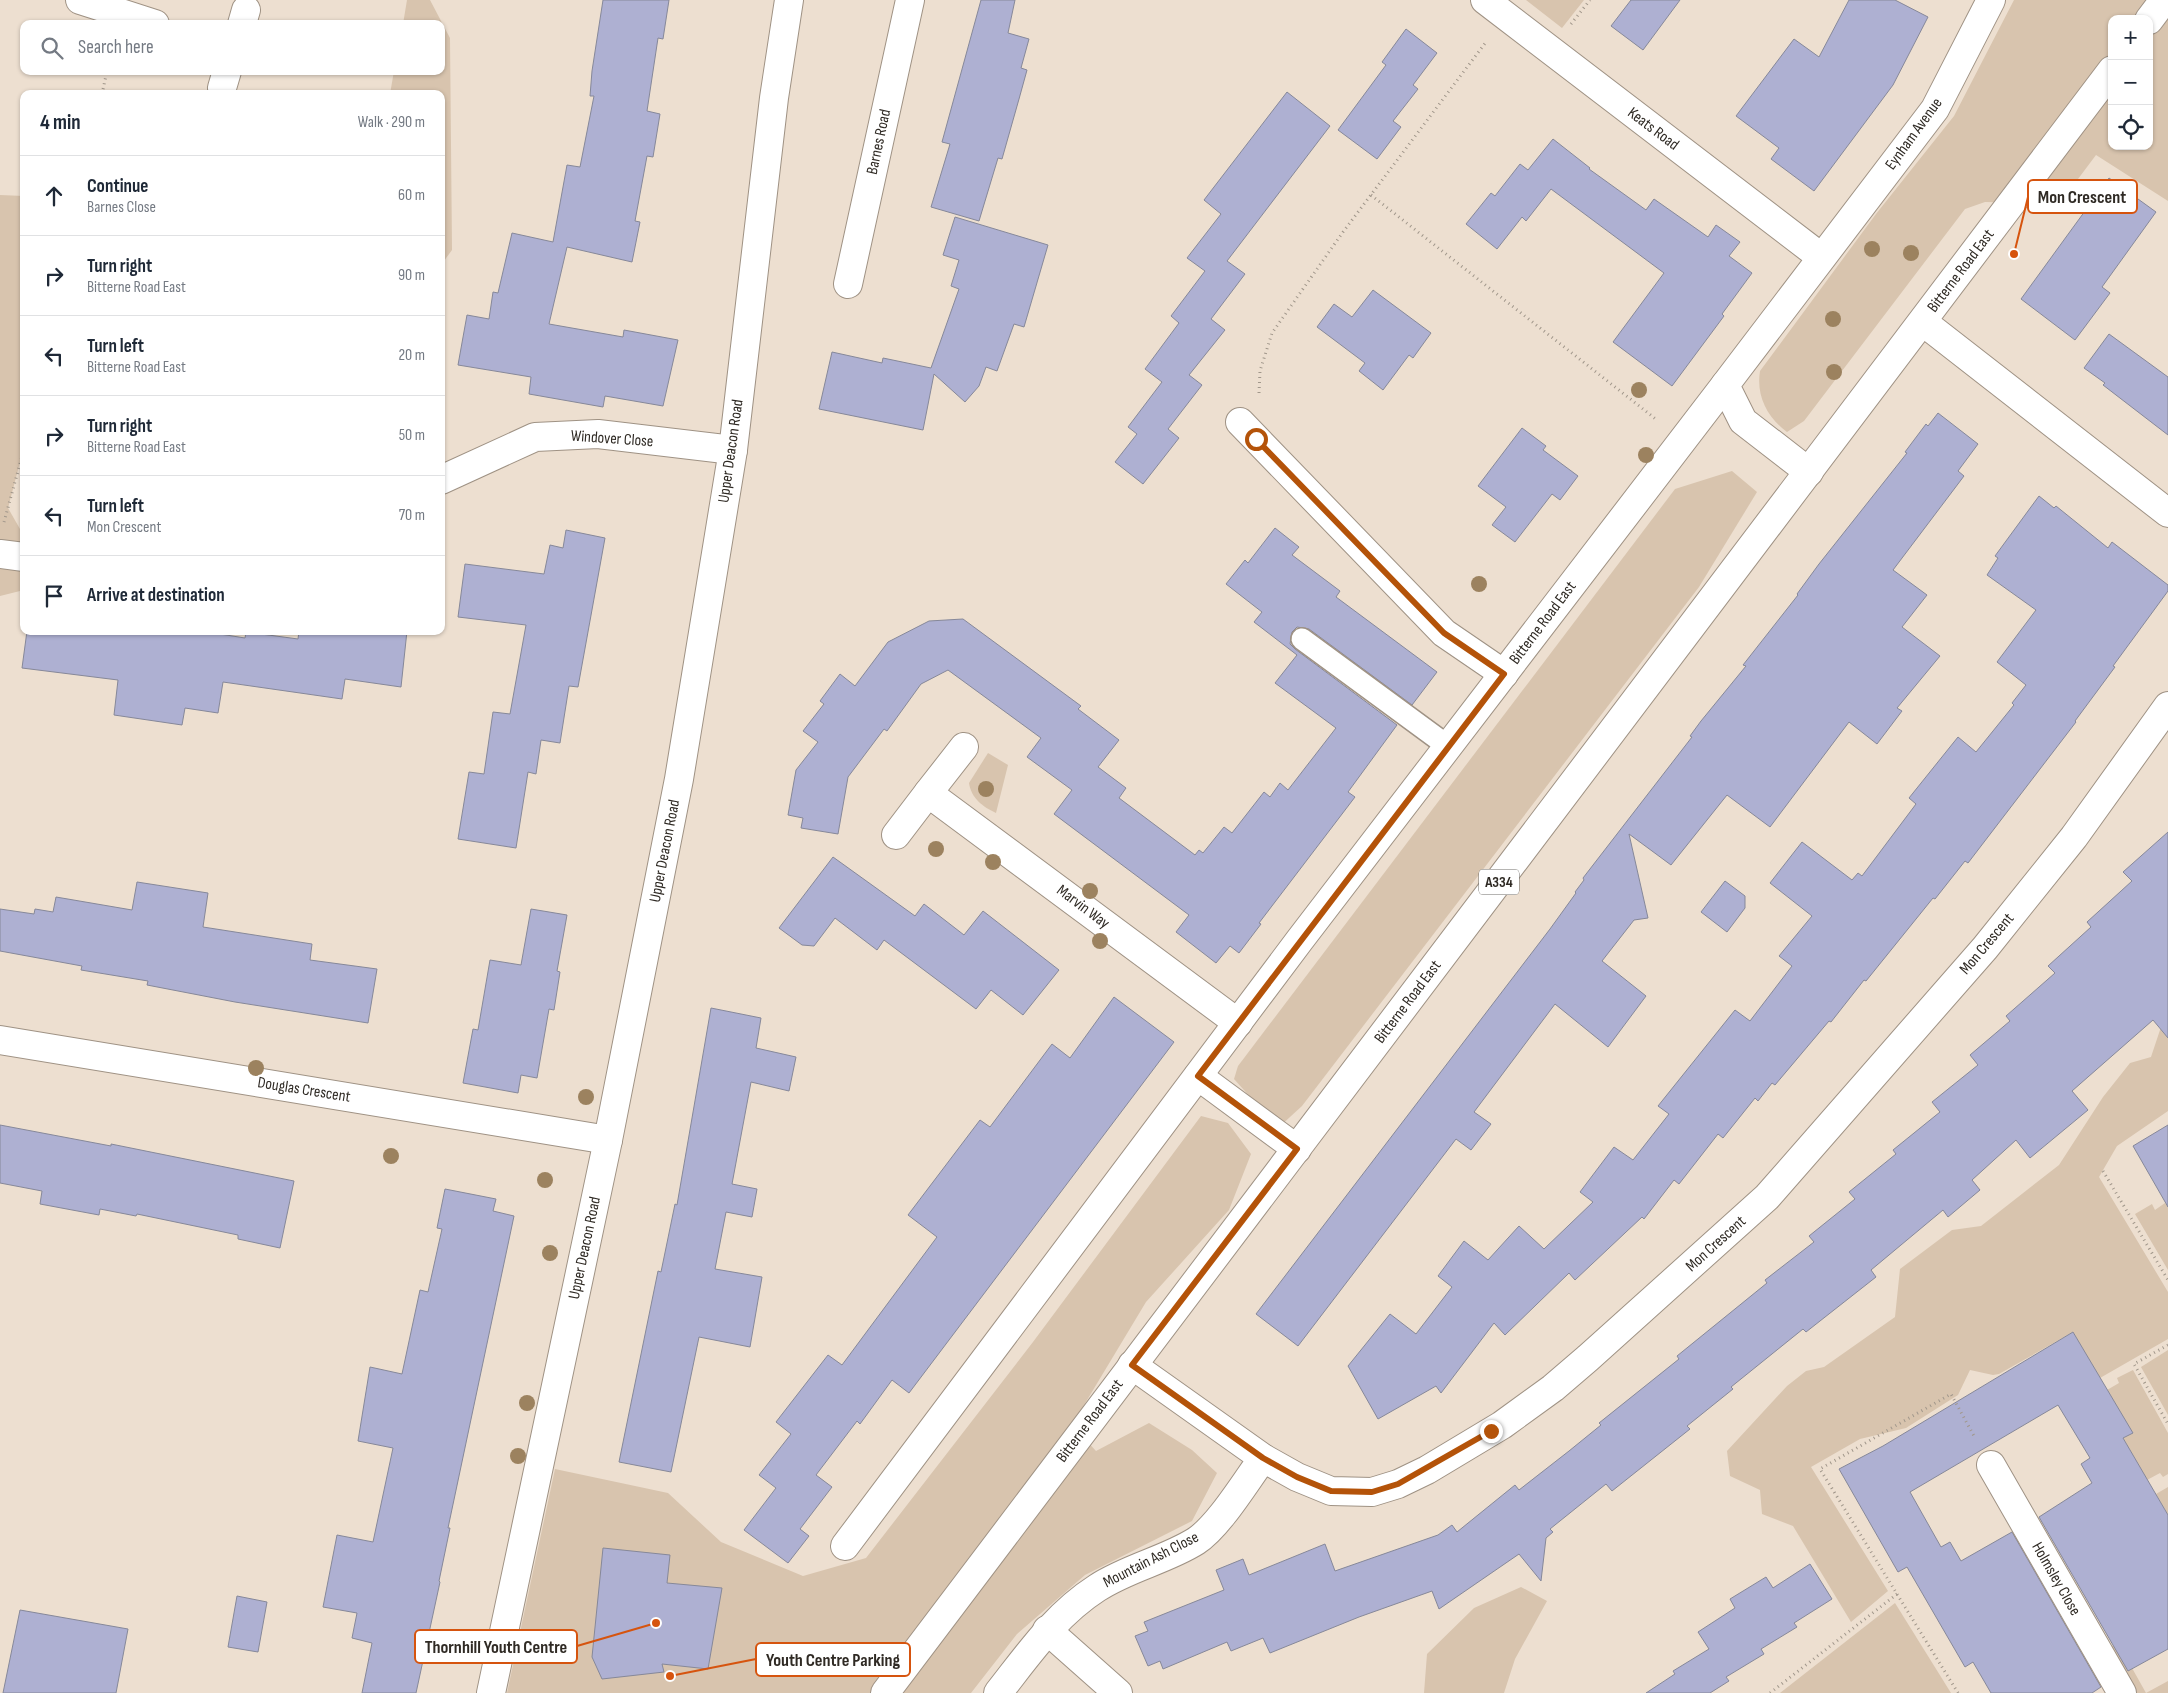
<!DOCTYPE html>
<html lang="en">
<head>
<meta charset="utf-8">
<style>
	:root { --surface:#fff; --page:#f6f6f7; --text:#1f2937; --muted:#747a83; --line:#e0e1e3 }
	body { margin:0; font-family:"Sofia Sans Condensed",sans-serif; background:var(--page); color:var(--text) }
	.controls { position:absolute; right:15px; top:15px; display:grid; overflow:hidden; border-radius:10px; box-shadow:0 1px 4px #0004 }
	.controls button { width:45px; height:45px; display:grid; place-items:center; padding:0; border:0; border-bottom:1px solid var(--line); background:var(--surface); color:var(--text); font:25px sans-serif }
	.stop { position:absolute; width:15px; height:15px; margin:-11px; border:4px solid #b45309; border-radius:50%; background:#fff }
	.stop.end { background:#b45309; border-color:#fff; box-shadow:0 1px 5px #0008 }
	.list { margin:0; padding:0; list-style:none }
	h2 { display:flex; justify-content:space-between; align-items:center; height:65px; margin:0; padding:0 20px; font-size:21px }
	h2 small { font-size:16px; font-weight:400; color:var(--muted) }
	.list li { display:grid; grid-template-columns:32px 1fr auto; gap:15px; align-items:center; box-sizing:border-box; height:80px; padding:0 20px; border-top:1px solid var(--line) }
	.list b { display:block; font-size:19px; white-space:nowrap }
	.list p { margin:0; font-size:16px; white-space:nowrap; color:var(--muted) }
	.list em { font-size:16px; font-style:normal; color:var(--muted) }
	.icon { flex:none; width:28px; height:28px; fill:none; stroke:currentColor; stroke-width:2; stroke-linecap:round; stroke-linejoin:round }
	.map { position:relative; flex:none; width:2168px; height:1693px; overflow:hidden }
	.search { position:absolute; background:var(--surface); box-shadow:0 1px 4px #0004; left:20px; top:20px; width:425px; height:55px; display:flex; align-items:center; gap:12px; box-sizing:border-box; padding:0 18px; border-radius:10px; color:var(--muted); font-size:19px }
	.panel { position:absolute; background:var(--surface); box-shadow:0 1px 4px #0004; left:20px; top:90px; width:425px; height:545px; border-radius:10px }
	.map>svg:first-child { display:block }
</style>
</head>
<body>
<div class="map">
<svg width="2168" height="1693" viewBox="0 0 2168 1693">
	<rect width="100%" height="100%" fill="#eddfd0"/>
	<g fill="#d8c4ae" fill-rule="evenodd">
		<polygon points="407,0 430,0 450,38 452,250 441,265 441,94 390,94 394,71 441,71 441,24 403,24"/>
		<polygon points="1526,0 1584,0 1562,28"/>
		<path d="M2014,0h154v201l-72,-46 -18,24 -54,24 -39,-1 -20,7 -161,212 -17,11c-20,-15 -31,-36 -27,-61l116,-157 78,-98zM2112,19h37v127h-37z"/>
		<polygon points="0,195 24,196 24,447 8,508 24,536 24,590 0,596"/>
		<polygon points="1732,471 1757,492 1699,587 1302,1106 1278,1128 1234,1079 1238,1066 1675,489"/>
		<path d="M988,753l20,12 -12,48c-13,-6 -25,-15 -27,-30z"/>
		<polygon points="2168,1006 2168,1111 2117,1146 2099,1177 2168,1292 2168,1339 2100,1378 2073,1332 1999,1374 1993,1375 1970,1370 1958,1395 1906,1428 1860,1439 1811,1467 1888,1591 1851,1622 1793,1526 1762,1514 1760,1490 1730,1476 1727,1451 1787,1386 1806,1371 1824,1367 1895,1317 1900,1269 1952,1230 1981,1226 2059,1165 2103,1097 2130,1063 2151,1057"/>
		<polygon points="1201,1116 1228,1123 1251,1154 1229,1210 1146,1302 1072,1425 1096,1451 1149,1423 1192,1450 1217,1473 1192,1521 1085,1575 1017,1634 971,1693 507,1693 555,1469 668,1493 721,1542 803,1576 866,1558 1033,1342"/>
		<polygon points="2165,1203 2168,1207 2168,1270 2135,1214 2152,1204 2155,1210"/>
		<polygon points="2168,1350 2168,1415 2141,1367"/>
		<polygon points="2133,1370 2168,1433 2168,1474 2163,1477 2160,1473 2147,1480 2123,1438 2132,1433 2107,1390 2119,1383 2117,1378"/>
		<polygon points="2168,1487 2168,1515 2156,1494"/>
		<polygon points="1521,1587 1547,1601 1515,1659 1504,1693 1424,1693 1427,1654 1474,1608"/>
		<polygon points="1895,1603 1951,1693 1780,1693"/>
		<polygon points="2118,1643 2146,1693 2168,1681 2168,1693 2137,1693 2110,1647"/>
	</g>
	<g fill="#aeb0d2" stroke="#868899">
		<polygon points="603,0 669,0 663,39 658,38 647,111 660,114 653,157 647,156 635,221 640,222 632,262 567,247 549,324 623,337 624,330 678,340 663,406 605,396 603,407 529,394 531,377 458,365 467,315 489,319 493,292 498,293 512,233 553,242 567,165 580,167 594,96 590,96 592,71"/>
		<polygon points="981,0 1015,0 1008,33 1029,39 1021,68 1027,70 1019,99 1002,159 998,158 979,221 931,207 950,144 942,142"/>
		<polygon points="1631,0 1680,0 1643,50 1611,26"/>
		<polygon points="1849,0 1895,0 1928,17 1893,85 1814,191 1771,159 1779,148 1736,116 1794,39 1819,57"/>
		<polygon points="1406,29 1437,53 1413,85 1418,89 1393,121 1401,127 1377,159 1338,130 1386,65 1382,62"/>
		<polygon points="1287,92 1330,126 1227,261 1245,274 1211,319 1225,330 1189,375 1202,385 1168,429 1179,438 1143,484 1115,462 1137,434 1128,427 1162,382 1145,369 1179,323 1171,316 1205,271 1187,258 1221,214 1204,200"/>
		<polygon points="1553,139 1590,168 1589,169 1646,210 1654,199 1708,237 1716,225 1740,242 1729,256 1752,273 1722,314 1724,316 1672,386 1613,342 1664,273 1551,189 1526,221 1522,217 1497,249 1466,224 1491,193 1495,196 1520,164 1528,170"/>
		<polygon points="2109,178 2156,212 2102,287 2110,293 2075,340 2021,299"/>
		<polygon points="955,217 1048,245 1024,327 1014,324 997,371 986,367 979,386 965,402 934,374 923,430 819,409 832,352 882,363 883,358 931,368 959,289 951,286 959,260 943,255"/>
		<polygon points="1373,290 1431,333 1413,358 1409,355 1383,390 1359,371 1365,363 1317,327 1334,304 1352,317"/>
		<polygon points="2109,334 2168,377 2168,435 2103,385 2105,383 2084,368"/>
		<polygon points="1938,413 1978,444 1958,471 1964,476 1893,570 1927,595 1902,627 1940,656 1897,708 1902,711 1877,744 1849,722 1770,827 1727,795 1671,865 1629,834 1648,918 1634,920 1602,961 1646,996 1608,1047 1555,1004 1474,1112 1491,1124 1471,1150 1456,1139 1298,1346 1256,1314 1550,929 1576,893 1575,892 1584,880 1583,878 1692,737 1690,736 1701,721 1746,666 1743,665 1798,595 1797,594 1819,564 1907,453 1905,452 1926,424 1928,426"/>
		<polygon points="1522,428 1546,446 1543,450 1578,476 1560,500 1552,494 1515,542 1492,525 1506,507 1478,486"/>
		<polygon points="2039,496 2054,508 2056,506 2108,548 2112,542 2168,585 2168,591 2113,666 2115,667 2075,721 2076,722 1968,863 1965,861 1935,899 1933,898 1866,981 1864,980 1831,1022 1829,1021 1775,1085 1772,1083 1758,1101 1755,1098 1723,1138 1718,1134 1679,1184 1674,1180 1644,1219 1642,1217 1575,1280 1569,1273 1505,1335 1494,1323 1441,1393 1436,1386 1378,1419 1348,1366 1390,1314 1416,1334 1452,1287 1438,1276 1464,1241 1488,1260 1519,1226 1544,1249 1593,1202 1580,1192 1614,1147 1633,1160 1669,1114 1658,1106 1735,1010 1750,1021 1792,966 1779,956 1812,916 1770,883 1802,842 1852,880 1858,873 1862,876 1916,804 1909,798 1958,737 1976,752 2014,705 2012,703 2026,685 1997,662 2036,610 1987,575 1998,558 1995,556"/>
		<polygon points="1275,528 1299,547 1292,555 1340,591 1336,597 1437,672 1412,705 1309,629 1297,627 1292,632 1290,644 1295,649 1397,725 1348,792 1355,797 1259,923 1261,924 1239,953 1230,946 1216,963 1176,932 1189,915 1054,814 1072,790 1027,757 1041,738 948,670 921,684 887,731 884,729 848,777 838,834 801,828 803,818 788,815 796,770 818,742 803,731 824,704 820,701 840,674 855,686 888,642 929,621 963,619 1081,706 1078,709 1119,740 1098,767 1126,788 1119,798 1195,855 1199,850 1203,853 1224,827 1232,833 1264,792 1270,797 1280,783 1288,790 1336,728 1275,683 1297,655 1254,622 1262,612 1226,584 1245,560 1248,563"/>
		<polygon points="566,530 605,538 578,687 569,686 560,743 541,740 536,774 528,772 516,848 458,839 469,772 484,774 493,712 510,714 526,625 458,617 465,564 544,574 550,545 563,548"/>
		<polygon points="27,631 201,631 245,638 246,632 298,639 299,631 407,631 401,687 345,679 342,699 223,682 218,713 185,708 182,725 114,715 118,680 22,668"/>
		<polygon points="2168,832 2168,1038 2153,1020 2072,1091 2088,1110 2030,1158 2016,1140 1972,1180 1980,1190 1948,1217 1943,1210 1871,1270 1876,1277 1806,1332 1803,1329 1731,1387 1733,1389 1687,1426 1690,1429 1612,1491 1606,1484 1550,1529 1553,1532 1546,1538 1541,1581 1519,1554 1439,1609 1432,1591 1359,1617 1270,1653 1263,1638 1231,1651 1227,1642 1163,1669 1160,1661 1148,1666 1135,1636 1148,1631 1144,1622 1224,1590 1216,1570 1243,1559 1249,1575 1325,1544 1335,1571 1438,1535 1452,1525 1457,1532 1515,1485 1519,1490 1569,1451 1601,1425 1599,1423 1679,1359 1677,1356 1767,1283 1765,1280 1814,1242 1809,1236 1855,1199 1849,1192 1896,1154 1893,1150 1940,1112 1932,1102 1978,1065 1970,1055 2010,1021 2006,1016 2055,973 2048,966 2091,927 2087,922 2132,881 2123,872"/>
		<polygon points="833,857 915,916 924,904 964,935 983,911 1059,970 1023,1015 991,990 976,1009 884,940 877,950 835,918 814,946 802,945 779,928"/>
		<polygon points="1725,881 1745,896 1745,908 1727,932 1701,912"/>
		<polygon points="137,882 208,893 203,927 312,944 310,960 377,969 368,1023 235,1002 147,985 148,981 81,970 82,966 0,951 0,909 34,914 35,909 53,912 56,897 132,910"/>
		<polygon points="531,909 567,915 557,971 560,972 554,1010 549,1009 537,1078 521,1075 518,1093 463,1083 473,1029 478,1030 490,960 521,965"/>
		<polygon points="1114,997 1174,1042 909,1393 892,1380 860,1424 857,1421 816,1475 832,1487 800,1529 809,1536 788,1563 744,1530 776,1488 759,1475 791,1434 776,1422 828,1355 842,1365 937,1237 908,1215 980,1120 990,1127 1052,1044 1070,1058"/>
		<polygon points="711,1008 761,1018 756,1048 796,1057 789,1091 751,1082 732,1184 757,1189 752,1217 726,1212 715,1269 762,1277 750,1347 699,1337 671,1472 619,1462 658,1271 661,1272 675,1204 677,1205"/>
		<polygon points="0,1125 111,1146 111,1144 294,1181 280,1248 238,1239 238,1235 137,1214 136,1216 100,1209 99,1215 40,1204 42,1191 0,1183"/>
		<polygon points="2168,1125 2168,1207 2133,1146"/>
		<polygon points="445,1189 496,1199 493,1211 514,1216 448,1528 450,1528 439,1581 440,1582 416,1693 362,1693 372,1643 352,1638 357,1613 323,1607 337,1535 373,1542 393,1448 358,1441 370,1367 402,1374 420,1290 428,1292 442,1229 437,1228"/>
		<polygon points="2073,1332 2133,1433 2123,1438 2168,1515 2168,1649 2128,1671 2039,1517 2092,1483 2081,1464 2090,1458 2058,1405 1910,1492 1941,1547 1950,1542 1961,1561 2012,1532 2101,1687 2092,1693 1991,1693 1973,1662 1965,1667 1907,1567 1898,1572 1839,1469 1883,1446"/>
		<polygon points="603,1548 670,1555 667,1583 722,1588 708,1669 662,1664 664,1672 602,1679 592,1657"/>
		<polygon points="1810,1564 1832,1599 1794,1623 1797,1627 1761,1649 1764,1654 1726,1677 1729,1681 1710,1693 1646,1693 1675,1674 1673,1671 1709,1649 1698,1632 1735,1608 1730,1599 1766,1577 1773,1588"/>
		<polygon points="237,1596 267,1602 258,1652 228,1647"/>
		<polygon points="20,1610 128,1629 116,1693 3,1693"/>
	</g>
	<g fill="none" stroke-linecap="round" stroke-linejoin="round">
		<defs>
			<polyline id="service" points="1302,639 1449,747"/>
			<g id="minor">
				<polyline points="80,0 155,24"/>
				<polyline points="1485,0 1821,257"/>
				<polyline points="242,24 246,10"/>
				<polyline points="222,88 227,71"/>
				<polyline points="848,284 910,0"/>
				<polyline points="1923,322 2168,513"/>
				<polyline points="1240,422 1444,633 1504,674"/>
				<polyline points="1809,472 1743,421 1725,385 1935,109 1991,0"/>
				<polyline points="441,480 535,437 598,434 733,450"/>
				<polyline points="0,554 24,557"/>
				<polyline points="964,747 928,793 1238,1023"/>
				<polyline points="896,835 928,793"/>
				<polyline points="0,1040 608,1140"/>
				<polyline points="1198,1076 1297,1149"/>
				<polyline points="1132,1365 1263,1458 1297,1477 1331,1491 1372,1492 1398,1484 1427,1470 1502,1425 1553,1388 1588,1358 1767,1197 1985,948 2074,837 2168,706"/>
				<polyline points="1991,1465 2122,1693"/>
				<polyline points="845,1546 1299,941 1725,385"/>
				<polyline points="1047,1630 1118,1693"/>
				<path d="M998,1693c30,-38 57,-78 99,-105 30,-20 69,-28 99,-47 23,-15 50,-60 67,-83"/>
			</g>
			<polyline id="tertiary" points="491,1693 608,1140 679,779 733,450 774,98 789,0"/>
			<g id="primary">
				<polyline points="2149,20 2164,0"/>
				<polyline points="885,1693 2112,70"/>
			</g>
		</defs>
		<use href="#service" stroke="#9f9284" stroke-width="24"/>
		<use href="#minor" stroke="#9f9284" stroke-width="30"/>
		<use href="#tertiary" stroke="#9f9284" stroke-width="30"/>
		<use href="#primary" stroke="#9f9284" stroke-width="30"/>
		<g stroke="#a1978b" stroke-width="3" stroke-dasharray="1 4" stroke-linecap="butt">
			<polyline points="1571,24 1590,0"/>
			<polyline points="102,94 107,71"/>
			<polyline points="1371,195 1657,420"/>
			<polyline points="1259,393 1260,371 1272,333 1343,232 1486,42"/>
			<polyline points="4,522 24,449"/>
			<polyline points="2103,1171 2168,1280"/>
			<polyline points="2168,1345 2134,1364 2168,1424"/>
			<polyline points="1770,1693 1897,1594"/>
			<polyline points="1958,1693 1820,1469 1951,1394 1974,1436"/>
		</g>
		<use href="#service" stroke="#fff" stroke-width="21"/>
		<use href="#minor" stroke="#fff" stroke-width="28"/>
		<use href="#tertiary" stroke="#fff" stroke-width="28"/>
		<use href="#primary" stroke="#fff" stroke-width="28"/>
	</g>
	<g fill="#9c825f">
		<circle cx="1872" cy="249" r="8"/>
		<circle cx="1911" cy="253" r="8"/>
		<circle cx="1833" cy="319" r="8"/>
		<circle cx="1834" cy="372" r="8"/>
		<circle cx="1639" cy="390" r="8"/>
		<circle cx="1646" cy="455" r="8"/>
		<circle cx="1479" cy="584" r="8"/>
		<circle cx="986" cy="789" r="8"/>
		<circle cx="936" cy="849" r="8"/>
		<circle cx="993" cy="862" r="8"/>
		<circle cx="1090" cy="891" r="8"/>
		<circle cx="1100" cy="941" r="8"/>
		<circle cx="256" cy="1068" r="8"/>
		<circle cx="586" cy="1097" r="8"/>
		<circle cx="391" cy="1156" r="8"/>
		<circle cx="545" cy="1180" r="8"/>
		<circle cx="550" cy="1253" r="8"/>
		<circle cx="527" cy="1403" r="8"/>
		<circle cx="518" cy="1456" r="8"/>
	</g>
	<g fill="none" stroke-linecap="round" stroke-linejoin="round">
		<polyline stroke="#b45309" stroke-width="6" points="1256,439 1444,633 1504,674 1198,1076 1297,1149 1132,1365 1263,1458 1297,1477 1331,1491 1372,1492 1398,1484 1491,1431"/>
	</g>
	<g text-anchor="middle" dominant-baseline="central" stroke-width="4" stroke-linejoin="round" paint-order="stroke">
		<rect fill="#fff" stroke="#6d6a66" stroke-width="1" x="1479" y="869.5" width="40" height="25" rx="4"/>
		<g font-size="15" font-weight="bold" fill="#2f2a24">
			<text x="1499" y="882">A334</text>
		</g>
		<g font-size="16" fill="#2f2a24" stroke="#fff">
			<text transform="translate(1653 129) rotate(37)">Keats Road</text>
			<text transform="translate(1914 134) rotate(-54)">Eynham Avenue</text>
			<text transform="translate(879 142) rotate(-78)">Barnes Road</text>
			<text transform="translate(1961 271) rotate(-53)">Bitterne Road East</text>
			<text transform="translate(612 439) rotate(4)">Windover Close</text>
			<text transform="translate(731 451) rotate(-82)">Upper Deacon Road</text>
			<text transform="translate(1543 623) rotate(-53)">Bitterne Road East</text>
			<text transform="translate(665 851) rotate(-79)">Upper Deacon Road</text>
			<text transform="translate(1083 907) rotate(37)">Marvin Way</text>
			<text transform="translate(1987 944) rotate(-50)">Mon Crescent</text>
			<text transform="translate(1408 1002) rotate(-53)">Bitterne Road East</text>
			<text transform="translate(304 1090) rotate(9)">Douglas Crescent</text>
			<text transform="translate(1716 1244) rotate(-42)">Mon Crescent</text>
			<text transform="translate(585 1248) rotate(-78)">Upper Deacon Road</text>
			<text transform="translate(1090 1421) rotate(-53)">Bitterne Road East</text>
			<text transform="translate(1151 1560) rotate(-27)">Mountain Ash Close</text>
			<text transform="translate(2056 1579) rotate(60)">Holmsley Close</text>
		</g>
	</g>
	<path fill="none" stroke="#d6540e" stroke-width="2" d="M2014 254L2028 197M656 1623L577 1646M670 1676L756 1659"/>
	<g fill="#d6540e" stroke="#fff" stroke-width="2">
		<circle cx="2014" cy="254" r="5"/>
		<circle cx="656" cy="1623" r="5"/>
		<circle cx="670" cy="1676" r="5"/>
	</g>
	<g fill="#fff" stroke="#d6540e" stroke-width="2">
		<rect x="2028" y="180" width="109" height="33" rx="5"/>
		<rect x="415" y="1630" width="162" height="33" rx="5"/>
		<rect x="756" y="1643" width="154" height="33" rx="5"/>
	</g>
	<g font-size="18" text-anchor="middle" font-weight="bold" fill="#2f2a24">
		<text x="2082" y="203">Mon Crescent</text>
		<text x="496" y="1653">Thornhill Youth Centre</text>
		<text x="833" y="1666">Youth Centre Parking</text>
	</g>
</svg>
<div class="controls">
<button>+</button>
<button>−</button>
<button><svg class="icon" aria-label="locate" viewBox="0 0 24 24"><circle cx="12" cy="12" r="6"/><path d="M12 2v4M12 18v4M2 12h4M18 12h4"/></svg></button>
</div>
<div class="stop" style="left:1256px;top:439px"></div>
<div class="stop end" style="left:1491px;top:1431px"></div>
<div class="search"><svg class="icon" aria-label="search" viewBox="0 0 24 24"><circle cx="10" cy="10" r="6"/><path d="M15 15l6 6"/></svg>Search here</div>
<section class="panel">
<h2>4 min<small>Walk · 290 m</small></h2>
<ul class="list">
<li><svg class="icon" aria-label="ahead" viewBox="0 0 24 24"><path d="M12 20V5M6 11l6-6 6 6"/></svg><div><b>Continue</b><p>Barnes Close</p></div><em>60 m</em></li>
<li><svg class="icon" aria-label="right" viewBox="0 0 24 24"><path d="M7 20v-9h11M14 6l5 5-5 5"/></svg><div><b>Turn right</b><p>Bitterne Road East</p></div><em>90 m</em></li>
<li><svg class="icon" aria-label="left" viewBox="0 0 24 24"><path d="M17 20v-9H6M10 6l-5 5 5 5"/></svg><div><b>Turn left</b><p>Bitterne Road East</p></div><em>20 m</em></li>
<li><svg class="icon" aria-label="right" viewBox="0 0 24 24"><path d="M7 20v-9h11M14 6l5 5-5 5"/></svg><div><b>Turn right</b><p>Bitterne Road East</p></div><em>50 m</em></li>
<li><svg class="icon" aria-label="left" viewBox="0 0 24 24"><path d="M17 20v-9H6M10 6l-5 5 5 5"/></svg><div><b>Turn left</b><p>Mon Crescent</p></div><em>70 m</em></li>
<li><svg class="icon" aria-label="arrive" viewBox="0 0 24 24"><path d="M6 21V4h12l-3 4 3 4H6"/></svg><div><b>Arrive at destination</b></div></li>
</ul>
</section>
</div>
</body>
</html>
